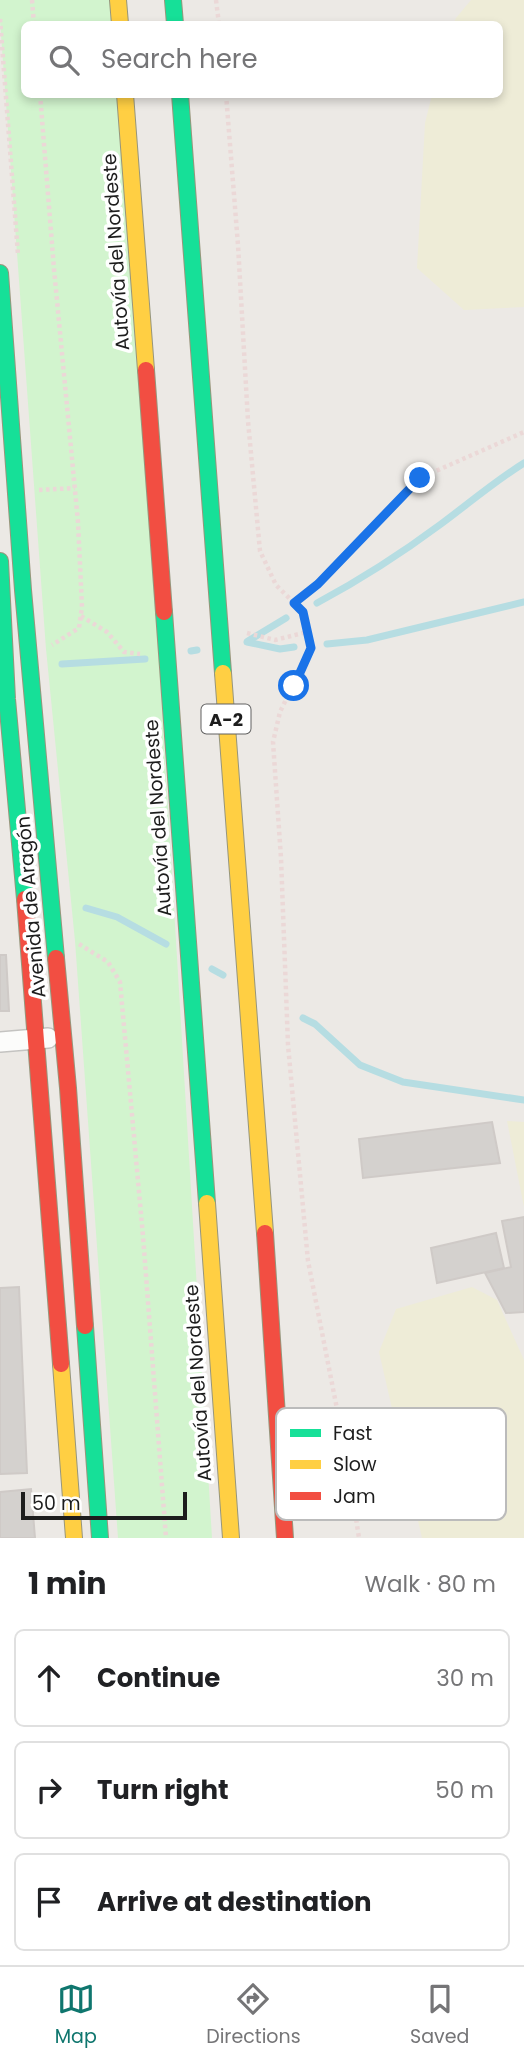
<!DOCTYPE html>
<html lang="en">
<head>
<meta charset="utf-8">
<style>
	:root { --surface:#fff; --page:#f6f6f6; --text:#202124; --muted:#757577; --line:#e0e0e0; --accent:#0f766e }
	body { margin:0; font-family:Poppins,sans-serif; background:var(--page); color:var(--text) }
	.scale { position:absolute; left:21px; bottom:18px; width:166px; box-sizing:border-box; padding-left:7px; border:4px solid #1d1d1d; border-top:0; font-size:19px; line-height:24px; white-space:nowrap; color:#1d1d1d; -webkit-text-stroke:5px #fff; paint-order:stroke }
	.stop { position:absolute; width:21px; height:21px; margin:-16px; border:5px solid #1a73e8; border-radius:50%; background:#fff }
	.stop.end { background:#1a73e8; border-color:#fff; box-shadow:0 2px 7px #0008 }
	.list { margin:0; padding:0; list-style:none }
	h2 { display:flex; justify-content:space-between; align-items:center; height:91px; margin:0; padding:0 28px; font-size:30px }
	h2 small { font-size:23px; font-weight:400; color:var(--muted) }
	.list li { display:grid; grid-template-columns:46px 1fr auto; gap:21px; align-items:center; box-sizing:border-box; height:98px; margin:0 14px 14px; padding:0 14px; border:2px solid var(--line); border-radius:10px }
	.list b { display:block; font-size:26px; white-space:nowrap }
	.list em { font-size:23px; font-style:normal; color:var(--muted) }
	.icon { flex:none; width:38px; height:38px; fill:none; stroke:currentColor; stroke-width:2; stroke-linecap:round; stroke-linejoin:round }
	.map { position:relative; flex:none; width:524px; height:1538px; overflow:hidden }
	.search { position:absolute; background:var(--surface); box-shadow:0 4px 10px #0003; left:21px; right:21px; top:21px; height:77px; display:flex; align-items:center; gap:18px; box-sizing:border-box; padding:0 24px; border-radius:10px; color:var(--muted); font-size:26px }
	.sheet { height:427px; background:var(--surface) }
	nav { display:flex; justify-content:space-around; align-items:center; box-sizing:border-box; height:98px; border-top:2px solid var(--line); background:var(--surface); font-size:19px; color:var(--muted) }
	nav a { display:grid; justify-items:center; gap:4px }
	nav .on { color:var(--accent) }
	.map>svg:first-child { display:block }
</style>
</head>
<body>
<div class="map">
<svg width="524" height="1538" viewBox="0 0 524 1538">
	<rect width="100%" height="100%" fill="#ece9e5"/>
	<g fill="#eeecd7">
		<polygon points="471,0 524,0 524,307 464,310 417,268 425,123 432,95 500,94 500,24 453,24 456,18"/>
		<polygon points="507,1121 524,1122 524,1207"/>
		<polygon points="472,1287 497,1300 524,1360 524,1538 422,1538 379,1352 396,1309"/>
	</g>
	<polygon fill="#d2f4ce" points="0,0 118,0 120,24 24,24 24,94 125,95 212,1538 118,1538 75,941 46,649 0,21"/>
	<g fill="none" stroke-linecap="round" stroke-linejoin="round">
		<g stroke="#b6dde2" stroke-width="7">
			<path d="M317,603c43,-23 85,-50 124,-79 27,-20 54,-43 83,-61"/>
			<polyline points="248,641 286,618"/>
			<polyline points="247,642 280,649 294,647"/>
			<polyline points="327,644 367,640 524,602"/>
			<polyline points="191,651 197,650"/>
			<polyline points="62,664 145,659"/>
			<polyline points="86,908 117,917 166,944"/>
			<polyline points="212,969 223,975"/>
			<polyline points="303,1018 315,1024 360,1065 403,1082 524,1100"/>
		</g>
	</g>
	<g fill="#d4d1ce" stroke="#cfcac7" stroke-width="2">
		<polygon points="0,955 6,955 9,1011 0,1011"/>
		<polygon points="492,1122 500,1163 363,1178 359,1139"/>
		<polygon points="524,1217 524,1312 506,1313 485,1273 511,1267 502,1221"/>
		<polygon points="496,1233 504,1268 437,1283 431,1248"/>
		<polygon points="19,1287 27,1473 0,1474 0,1288"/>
		<polygon points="31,1489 35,1538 0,1538 0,1492"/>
	</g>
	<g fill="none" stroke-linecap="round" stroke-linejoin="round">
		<defs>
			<polyline id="street" points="0,1042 48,1038"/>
			<g id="fast">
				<polyline points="173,0 175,24"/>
				<polyline points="180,94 223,673"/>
				<polyline points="0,273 23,590 56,958"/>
				<polyline points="0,561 7,699 25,899"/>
				<polyline points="164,612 207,1203"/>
				<polyline points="85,1326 100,1538"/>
			</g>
			<g id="slow">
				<polyline points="118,0 120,24"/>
				<polyline points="125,94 146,370"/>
				<polyline points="223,673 265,1233"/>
				<polyline points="207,1203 231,1538"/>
				<polyline points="61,1364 74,1538"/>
			</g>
			<g id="jam">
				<polyline points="146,370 164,612"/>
				<polyline points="25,899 61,1364"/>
				<polyline points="56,958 68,1088 85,1326"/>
				<polyline points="265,1233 285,1538"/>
			</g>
		</defs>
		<use href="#street" stroke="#c4c3c1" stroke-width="22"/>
		<use href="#fast" stroke="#97967c" stroke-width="18"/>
		<use href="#slow" stroke="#97967c" stroke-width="18"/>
		<use href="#jam" stroke="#97967c" stroke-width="18"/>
		<g stroke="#ebd8d7" stroke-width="4.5" stroke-dasharray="3.5 3.5" stroke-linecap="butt">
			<polyline points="32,0 34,24"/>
			<polyline points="216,0 219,24"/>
			<polyline points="0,19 18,255"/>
			<polyline points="40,94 54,269 78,522 82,607 79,628 52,645"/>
			<polyline points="226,94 238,245 248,421 260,551 276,585 303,612 311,648 280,712 273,742 281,858 288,1045 308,1261 347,1460 359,1538"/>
			<polyline points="39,490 75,488"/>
			<polyline points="294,603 318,584 420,478 524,432"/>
			<polyline points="81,616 107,632 124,652 140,654"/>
			<polyline points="247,633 275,640 307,632"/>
			<polyline points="79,944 108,962 120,982 143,1236 166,1538"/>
		</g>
		<use href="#street" stroke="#fcfcfb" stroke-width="19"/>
		<use href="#fast" stroke="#16e098" stroke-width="16"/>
		<use href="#slow" stroke="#ffcf43" stroke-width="16"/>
		<use href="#jam" stroke="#f24e42" stroke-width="16"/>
	</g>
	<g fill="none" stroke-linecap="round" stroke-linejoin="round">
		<polyline stroke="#1a73e8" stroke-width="9" points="294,686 311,648 303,612 294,603 318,584 420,478"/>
	</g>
	<g text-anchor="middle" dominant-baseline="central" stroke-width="7" stroke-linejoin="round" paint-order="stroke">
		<rect fill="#fff" stroke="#616161" stroke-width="2" x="201.5" y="704.5" width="49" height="29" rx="5"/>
		<g font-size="18" font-weight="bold" fill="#1d1d1d">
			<text x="226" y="719">A-2</text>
		</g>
		<g font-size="19" fill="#1d1d1d" stroke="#fff">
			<text transform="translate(116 252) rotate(-94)">Autovía del Nordeste</text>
			<text transform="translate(158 818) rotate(-94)">Autovía del Nordeste</text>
			<text transform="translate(31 907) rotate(-95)">Avenida de Aragón</text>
			<text transform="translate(198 1383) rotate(-94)">Autovía del Nordeste</text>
		</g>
	</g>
	<rect x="276" y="1408" width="230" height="112" rx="10" fill="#fff" stroke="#bbb" stroke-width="2"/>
	<rect x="290" y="1429" width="31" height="8" fill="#16e098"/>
	<rect x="290" y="1460" width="31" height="9" fill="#ffcf43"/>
	<rect x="290" y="1492" width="31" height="8" fill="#f24e42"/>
	<g font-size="19" fill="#1d1d1d">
		<text x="333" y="1440">Fast</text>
		<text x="333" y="1471">Slow</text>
		<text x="333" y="1503">Jam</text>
	</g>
</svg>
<div class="scale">50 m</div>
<div class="stop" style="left:294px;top:686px"></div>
<div class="stop end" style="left:420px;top:478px"></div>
<div class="search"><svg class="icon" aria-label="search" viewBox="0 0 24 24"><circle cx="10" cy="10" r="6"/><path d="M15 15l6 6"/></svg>Search here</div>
</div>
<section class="sheet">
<h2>1 min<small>Walk · 80 m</small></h2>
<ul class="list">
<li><svg class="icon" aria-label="ahead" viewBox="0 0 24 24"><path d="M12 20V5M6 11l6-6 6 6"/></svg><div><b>Continue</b></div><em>30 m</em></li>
<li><svg class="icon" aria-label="right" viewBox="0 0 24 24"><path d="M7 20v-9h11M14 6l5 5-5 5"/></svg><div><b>Turn right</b></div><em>50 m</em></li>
<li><svg class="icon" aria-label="arrive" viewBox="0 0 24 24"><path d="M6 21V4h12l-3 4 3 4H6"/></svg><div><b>Arrive at destination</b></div></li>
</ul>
</section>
<nav>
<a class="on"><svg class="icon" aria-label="map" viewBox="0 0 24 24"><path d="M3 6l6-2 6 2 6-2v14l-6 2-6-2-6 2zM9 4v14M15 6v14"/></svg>Map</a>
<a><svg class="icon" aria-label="directions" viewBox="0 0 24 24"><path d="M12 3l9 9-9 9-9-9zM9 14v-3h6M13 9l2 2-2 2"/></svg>Directions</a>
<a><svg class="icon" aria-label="saved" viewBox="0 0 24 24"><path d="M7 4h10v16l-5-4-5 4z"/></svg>Saved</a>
</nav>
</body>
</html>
